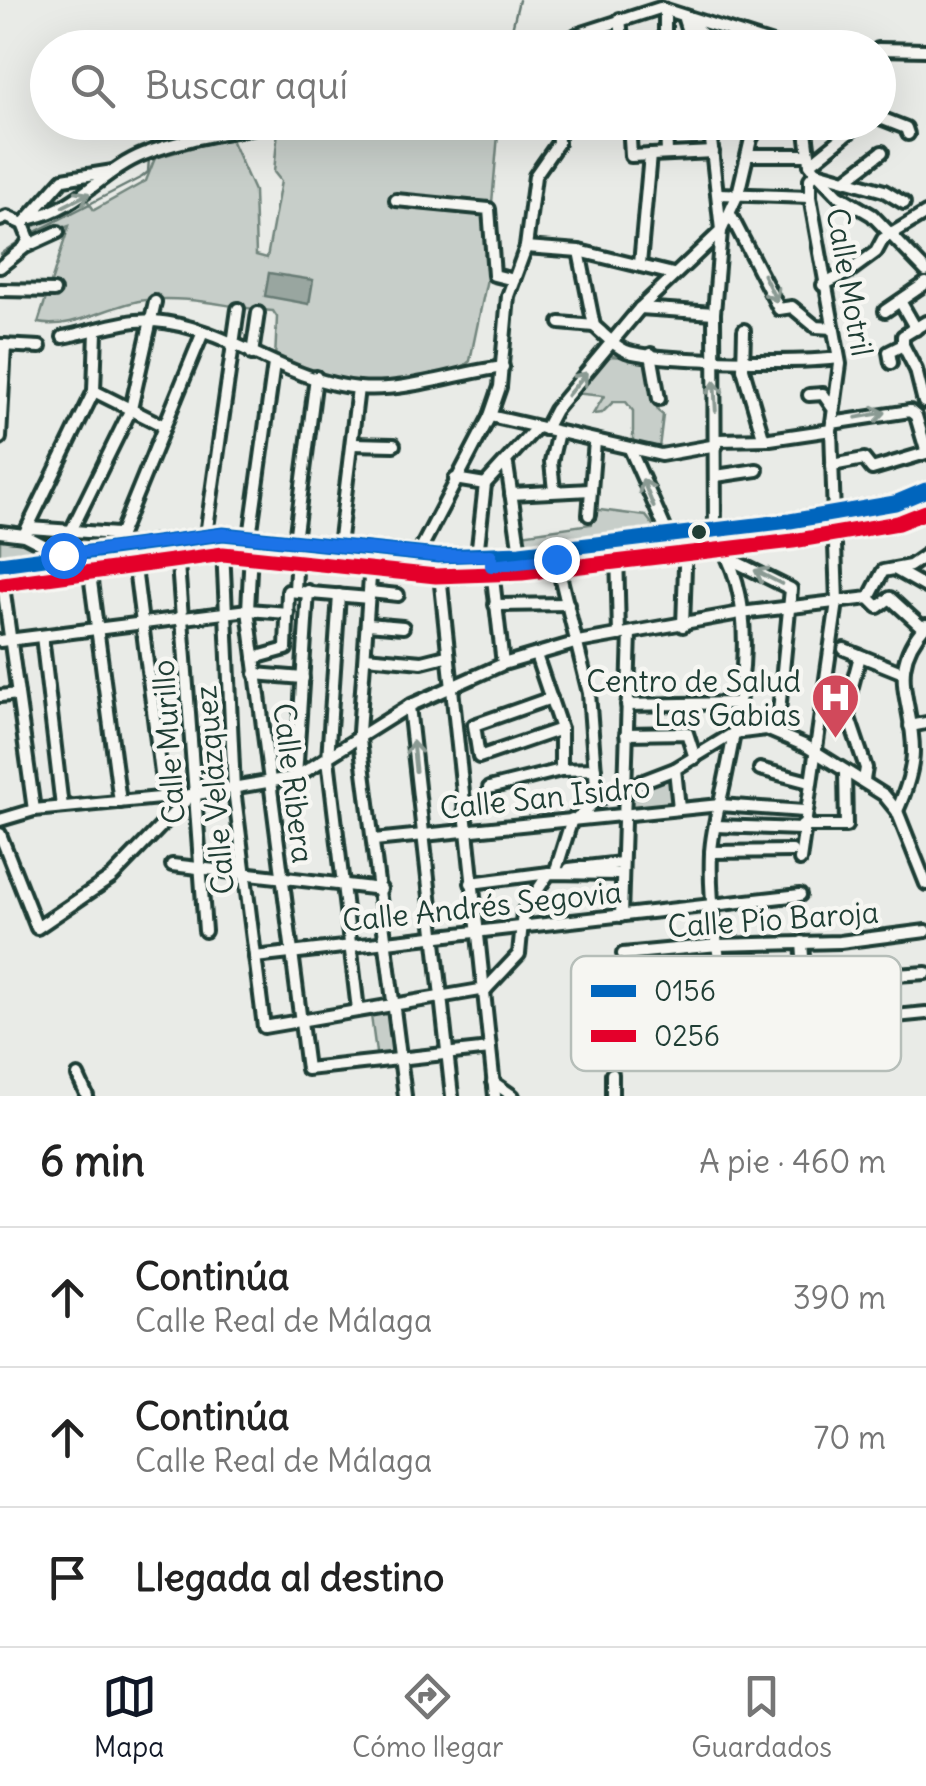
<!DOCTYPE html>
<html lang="es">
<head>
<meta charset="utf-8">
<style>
	:root { --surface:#fff; --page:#f6f6f6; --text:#222; --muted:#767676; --line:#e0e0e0; --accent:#111827 }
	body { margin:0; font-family:Delius,sans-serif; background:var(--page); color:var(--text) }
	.stop { position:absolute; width:30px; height:30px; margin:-22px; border:8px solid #1a73e8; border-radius:50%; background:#fff }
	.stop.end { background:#1a73e8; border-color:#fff; box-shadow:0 2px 10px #0008 }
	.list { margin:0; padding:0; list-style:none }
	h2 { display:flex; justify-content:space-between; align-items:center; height:130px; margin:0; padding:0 40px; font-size:42px }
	h2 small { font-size:32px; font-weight:400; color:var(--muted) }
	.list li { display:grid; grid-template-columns:65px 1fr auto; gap:30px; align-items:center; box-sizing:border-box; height:140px; padding:0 40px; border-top:2px solid var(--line) }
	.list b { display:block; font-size:38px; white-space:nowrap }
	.list p { margin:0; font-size:32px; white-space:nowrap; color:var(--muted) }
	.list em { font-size:32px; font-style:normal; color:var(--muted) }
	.icon { flex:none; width:55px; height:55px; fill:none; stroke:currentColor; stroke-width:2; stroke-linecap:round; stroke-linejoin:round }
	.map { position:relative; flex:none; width:926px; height:1096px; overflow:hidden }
	.search { position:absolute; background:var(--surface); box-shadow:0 10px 40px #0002; left:30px; right:30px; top:30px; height:110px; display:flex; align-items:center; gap:25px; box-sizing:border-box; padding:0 35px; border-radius:55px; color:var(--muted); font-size:38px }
	.sheet { height:550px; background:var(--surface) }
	nav { display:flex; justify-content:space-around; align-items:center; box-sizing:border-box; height:140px; border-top:2px solid var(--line); background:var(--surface); font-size:28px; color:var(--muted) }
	nav a { display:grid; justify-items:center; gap:5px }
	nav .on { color:var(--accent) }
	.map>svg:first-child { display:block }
</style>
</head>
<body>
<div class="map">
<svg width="926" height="1096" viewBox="0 0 926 1096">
	<rect width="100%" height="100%" fill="#e9ebe7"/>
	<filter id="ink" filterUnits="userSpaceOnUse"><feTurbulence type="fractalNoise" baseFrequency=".01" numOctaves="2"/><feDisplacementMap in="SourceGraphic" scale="20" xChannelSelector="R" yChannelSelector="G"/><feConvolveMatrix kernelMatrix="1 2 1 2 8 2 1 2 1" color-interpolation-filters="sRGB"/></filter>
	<g filter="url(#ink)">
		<g fill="#c7cec9" stroke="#73867e" stroke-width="2.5">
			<path d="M314,122l185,1 -7,80 -95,-8 -1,10 88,9 4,60 -18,87c-19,19 -102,28 -128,21 -23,-6 -45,-15 -67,-22l2,-43 -4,-6c-41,-3 -86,-16 -127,-11 -37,4 -71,30 -108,23l31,-97 -36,12 -2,-15 54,-26 9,13 52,-29 9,-23 75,-21 24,54 2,64 11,3 14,-77 -7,-9 4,-42z"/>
			<polygon points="607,356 646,358 658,411 663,415 659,448 633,444 633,411 626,402 613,402 602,413 593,414 604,396 573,393"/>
			<polygon points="592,509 646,516 656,529 523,547 521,534 591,524"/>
			<polygon points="29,528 117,534 115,547 0,564 0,532 24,535"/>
			<polygon points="672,773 676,806 626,810 627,790"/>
			<polygon points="395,1003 401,1057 377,1060 370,1008"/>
		</g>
		<polygon fill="#99a6a0" stroke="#687c75" stroke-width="2.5" points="269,273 313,280 309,304 265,296"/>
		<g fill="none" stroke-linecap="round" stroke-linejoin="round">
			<g stroke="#687c75" stroke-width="2.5">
				<polyline points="519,0 511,33 523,48"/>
				<polyline points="231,124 239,122"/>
				<polyline points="33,233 142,177 148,172 149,159"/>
				<polyline points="0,254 21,240"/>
			</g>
			<defs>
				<g id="minor">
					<polyline points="665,12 665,48"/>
					<polyline points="620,19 623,48"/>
					<polyline points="684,19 693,48"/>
					<polyline points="689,22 718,48"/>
					<polyline points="563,48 576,35 660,8 785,48"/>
					<polyline points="878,49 926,50"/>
					<polyline points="878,117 906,128 908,134"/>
					<polyline points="629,122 631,156 713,152"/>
					<polyline points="666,122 667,154"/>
					<polyline points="709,122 721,230"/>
					<polyline points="805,122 810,164 816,172 838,195 872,215 926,271"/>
					<polyline points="748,155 809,155"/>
					<polyline points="810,164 862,122"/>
					<polyline points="817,172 884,191 904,203"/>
					<polyline points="848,178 882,152"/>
					<polyline points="718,194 810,197"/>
					<polyline points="396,200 489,209 494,275 514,280"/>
					<polyline points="730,214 779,309 792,307 816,327 833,328"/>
					<path d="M32,218c48,-11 71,-48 112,-64 42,-17 92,-22 136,-32"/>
					<polyline points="0,220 7,217 23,224 29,239 25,246"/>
					<polyline points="23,224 63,179 113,171"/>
					<polyline points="526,247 579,251 673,274"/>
					<path d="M579,251l15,75c10,8 20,20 32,25 31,11 178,12 212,7"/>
					<polyline points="640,264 650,155"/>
					<polyline points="0,267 25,247 58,232"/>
					<polyline points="823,285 850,271 876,252 883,239 926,213"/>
					<polyline points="0,290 54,291"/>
					<polyline points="900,301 916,329"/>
					<polyline points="640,308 714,313"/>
					<polyline points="885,311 926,283"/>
					<polyline points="560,323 594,326"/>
					<polyline points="744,330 743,369 763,437"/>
					<path d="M63,337c28,-5 64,-19 91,-16 72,5 132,61 205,67 48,4 97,-15 144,-21"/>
					<polyline points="1,345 40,347"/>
					<polyline points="903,345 916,370 924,402"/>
					<polyline points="903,345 903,336 926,322"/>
					<polyline points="252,354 258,313"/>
					<polyline points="651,354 659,399"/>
					<polyline points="891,363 889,352 903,345"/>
					<polyline points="94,391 162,425"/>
					<polyline points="809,395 823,394 832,407"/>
					<polyline points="490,416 661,455 717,445"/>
					<polyline points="832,423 910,411 916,416 926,450"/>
					<polyline points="545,429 555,410 640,308 721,231"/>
					<polyline points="0,438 5,345"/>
					<polyline points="717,440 770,439 831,430"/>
					<polyline points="352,444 394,445"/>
					<polyline points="630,449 668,535"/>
					<polyline points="507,465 520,553"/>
					<polyline points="832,465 864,459 872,469 926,453"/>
					<polyline points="716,476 757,470"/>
					<polyline points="455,479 485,484 537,427"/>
					<polyline points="554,491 551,462 558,432"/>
					<polyline points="511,494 591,490"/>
					<polyline points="589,515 595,441"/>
					<polyline points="29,528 117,534"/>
					<polyline points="71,531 131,409 155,302"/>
					<polyline points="0,532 24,535 63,555"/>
					<polyline points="24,535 94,391 96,331"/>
					<polyline points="206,535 238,309"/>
					<polyline points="250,537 274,364"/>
					<polyline points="155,541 160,551 223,548 372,559"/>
					<polyline points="295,541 316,377"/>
					<polyline points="132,544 164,797"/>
					<polyline points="339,546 358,388"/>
					<polyline points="115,547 203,332"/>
					<polyline points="223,548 234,789 264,1027 486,989"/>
					<polyline points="372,549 359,732 405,1096"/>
					<polyline points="177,550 205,931"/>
					<polyline points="251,550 248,610 307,1069 490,1049"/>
					<polyline points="87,551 120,802"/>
					<polyline points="617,551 619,635"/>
					<polyline points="418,554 490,416 500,387 508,296 526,247 535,176 558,143 557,122"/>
					<polyline points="438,556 495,1096"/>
					<polyline points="477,556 485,484"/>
					<polyline points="556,559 589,693 597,799"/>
					<polyline points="732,560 791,589 777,732"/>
					<polyline points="491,561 503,664"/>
					<polyline points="0,564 34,810"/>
					<polyline points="491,566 684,543"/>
					<polyline points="896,570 926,587"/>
					<polyline points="295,590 297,553"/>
					<polyline points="370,592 398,595"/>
					<polyline points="339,595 328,759 358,1010"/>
					<polyline points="869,598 878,607 890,598 923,628"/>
					<polyline points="495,605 568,604"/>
					<polyline points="368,624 403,627"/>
					<polyline points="683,626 686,537"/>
					<polyline points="42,636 62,807"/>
					<polyline points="0,641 248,610 288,613"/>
					<polyline points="844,649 901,672"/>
					<polyline points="536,655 561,729 561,770"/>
					<polyline points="860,656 846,709 866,768 864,780"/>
					<polyline points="365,657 422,662 446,656"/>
					<polyline points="254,658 286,649 288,591 369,598"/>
					<polyline points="255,674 303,678"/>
					<polyline points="0,696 18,694"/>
					<polyline points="551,698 474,725 479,757 561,729"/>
					<polyline points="627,705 737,703"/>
					<polyline points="409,706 452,1096"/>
					<polyline points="910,726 926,723"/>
					<polyline points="626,734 687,733 695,758"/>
					<polyline points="675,769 679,808"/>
					<polyline points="760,769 809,782"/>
					<polyline points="296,777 308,591"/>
					<polyline points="489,788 561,770 595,769"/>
					<path d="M897,811c8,-18 16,-40 16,-60 0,-52 -28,-81 13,-126"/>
					<polyline points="578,818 597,799 675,769 734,733 766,729 806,746 884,795 897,811 926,884"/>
					<polyline points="0,820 34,810 191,795 296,777 409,706 503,664 578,642 740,613 869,598 883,571 910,566 926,555"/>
					<polyline points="715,826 801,829"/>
					<polyline points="802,826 846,826 845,771"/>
					<polyline points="0,834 37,928 112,877 191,795"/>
					<polyline points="374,840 720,805 804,811"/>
					<polyline points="711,852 792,851"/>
					<polyline points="800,860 837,602 831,430 840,364 810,197 810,179 816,172"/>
					<polyline points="172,865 381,889"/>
					<polyline points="569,869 621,863"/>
					<polyline points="556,870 572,819"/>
					<polyline points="471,883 549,873 621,874"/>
					<polyline points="621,916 630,633"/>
					<polyline points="802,942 809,1046"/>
					<polyline points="623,954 718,945 840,942 926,931"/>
					<polyline points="255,957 800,895"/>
					<polyline points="486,989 519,954 523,912 549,873"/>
					<polyline points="629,1003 727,986 926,973"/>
					<polyline points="636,1047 732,1032 926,1013"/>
					<path d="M736,1059c-10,-67 -28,-138 -25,-206 1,-23 8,-46 13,-69 15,-74 40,-181 -9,-247l-1,-224 7,-82 17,-37 13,-55 10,-17"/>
					<polyline points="78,1076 87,1096"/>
					<polyline points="493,1082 513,1096"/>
					<polyline points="612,1096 612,1074"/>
				</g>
				<polyline id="major" points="0,564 223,534 438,556 520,553 790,521 895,503 926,490"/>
			</defs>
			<use href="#minor" stroke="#1f3d34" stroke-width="18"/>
			<use href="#major" stroke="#1f3d34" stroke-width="21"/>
			<use href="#minor" stroke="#f6f6f2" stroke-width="10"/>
			<use href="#major" stroke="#f6f6f2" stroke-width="14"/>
			<defs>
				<polyline id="bus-1" points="0,564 223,534 438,556 520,553 790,521 895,503 926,490"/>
				<polyline id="bus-2" points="3,584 223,554 436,576 522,573 793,541 898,523 926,512"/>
			</defs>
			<use href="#bus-1" stroke="#f6f6f2" stroke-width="22"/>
			<use href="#bus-2" stroke="#f6f6f2" stroke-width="22"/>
			<use href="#bus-1" stroke="#0065bd" stroke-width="15"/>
			<use href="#bus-2" stroke="#e4002b" stroke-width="15"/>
		</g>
		<defs><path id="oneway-shaft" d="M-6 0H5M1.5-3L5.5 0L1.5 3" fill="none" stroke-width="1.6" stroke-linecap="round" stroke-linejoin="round" transform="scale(2.5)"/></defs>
		<g stroke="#8a9a93">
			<use href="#oneway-shaft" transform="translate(76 200) rotate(-27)"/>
			<use href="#oneway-shaft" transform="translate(770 288) rotate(64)"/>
			<use href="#oneway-shaft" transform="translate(577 384) rotate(-50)"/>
			<use href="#oneway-shaft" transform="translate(715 396) rotate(-93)"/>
			<use href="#oneway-shaft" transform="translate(871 415) rotate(-10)"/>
			<use href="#oneway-shaft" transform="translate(648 493) rotate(-112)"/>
			<use href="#oneway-shaft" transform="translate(768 577) rotate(-153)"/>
			<use href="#oneway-shaft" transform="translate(414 756) rotate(-96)"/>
		</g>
	</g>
	<g fill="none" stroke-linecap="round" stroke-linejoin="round" filter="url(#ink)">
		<polyline stroke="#1a73e8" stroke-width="12" points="63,555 223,534 438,556 491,555 491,566 556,559"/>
	</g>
	<defs>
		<symbol id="hospital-pin" viewBox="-11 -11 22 30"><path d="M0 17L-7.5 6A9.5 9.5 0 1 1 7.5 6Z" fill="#d1495b" stroke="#f6f6f2"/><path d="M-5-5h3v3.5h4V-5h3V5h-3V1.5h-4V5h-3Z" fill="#fff"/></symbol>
	</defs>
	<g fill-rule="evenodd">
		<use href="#hospital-pin" x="808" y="670" width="55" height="75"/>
	</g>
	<circle fill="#1f3d34" stroke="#f6f6f2" stroke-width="4" cx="699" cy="532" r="9"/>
	<g text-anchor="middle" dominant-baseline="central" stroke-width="9" stroke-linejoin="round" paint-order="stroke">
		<g font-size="30" fill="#1f3d34" stroke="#f6f6f2">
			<text transform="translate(850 282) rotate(80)">Calle Motril</text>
			<text transform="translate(168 742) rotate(-94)">Calle Murillo</text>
			<text transform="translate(294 783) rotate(83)">Calle Ribera</text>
			<text transform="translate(214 790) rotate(-95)">Calle Velázquez</text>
			<text transform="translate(545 797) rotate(-6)">Calle San Isidro</text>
			<text transform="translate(482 906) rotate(-6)">Calle Andrés Segovia</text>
			<text transform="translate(773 919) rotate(-4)">Calle Pío Baroja</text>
		</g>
		<g font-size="30" fill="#1f3d34" stroke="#f6f6f2" text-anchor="end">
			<text x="801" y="681">Centro de Salud<tspan x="801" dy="34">Las Gabias</tspan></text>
		</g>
	</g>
	<rect x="571" y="956" width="330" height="115" rx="15" fill="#f6f6f2" stroke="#b6beb9" stroke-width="2.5"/>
	<rect x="591" y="985" width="45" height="12" fill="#0065bd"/>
	<rect x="591" y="1030" width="45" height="12" fill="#e4002b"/>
	<g font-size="28" fill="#1f3d34">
		<text x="654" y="1001">0156</text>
		<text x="654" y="1046">0256</text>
	</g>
</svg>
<div class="stop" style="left:63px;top:555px"></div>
<div class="stop end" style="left:556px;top:559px"></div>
<div class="search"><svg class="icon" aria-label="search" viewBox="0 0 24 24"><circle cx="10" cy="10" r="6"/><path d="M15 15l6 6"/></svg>Buscar aquí</div>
</div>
<section class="sheet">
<h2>6 min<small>A pie · 460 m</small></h2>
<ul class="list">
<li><svg class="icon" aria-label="ahead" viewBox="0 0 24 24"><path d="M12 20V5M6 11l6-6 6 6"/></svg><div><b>Continúa</b><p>Calle Real de Málaga</p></div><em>390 m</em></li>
<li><svg class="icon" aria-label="ahead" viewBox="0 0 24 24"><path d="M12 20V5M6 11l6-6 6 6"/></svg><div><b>Continúa</b><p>Calle Real de Málaga</p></div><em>70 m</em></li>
<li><svg class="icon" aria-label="arrive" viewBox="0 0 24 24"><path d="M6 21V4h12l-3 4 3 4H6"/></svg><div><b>Llegada al destino</b></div></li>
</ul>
</section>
<nav>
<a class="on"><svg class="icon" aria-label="map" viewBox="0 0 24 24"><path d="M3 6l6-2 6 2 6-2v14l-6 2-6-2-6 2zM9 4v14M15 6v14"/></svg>Mapa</a>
<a><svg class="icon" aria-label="directions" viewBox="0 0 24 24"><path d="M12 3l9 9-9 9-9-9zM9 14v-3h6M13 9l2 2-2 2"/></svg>Cómo llegar</a>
<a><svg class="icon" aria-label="saved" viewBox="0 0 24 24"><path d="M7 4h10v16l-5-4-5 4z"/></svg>Guardados</a>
</nav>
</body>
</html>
